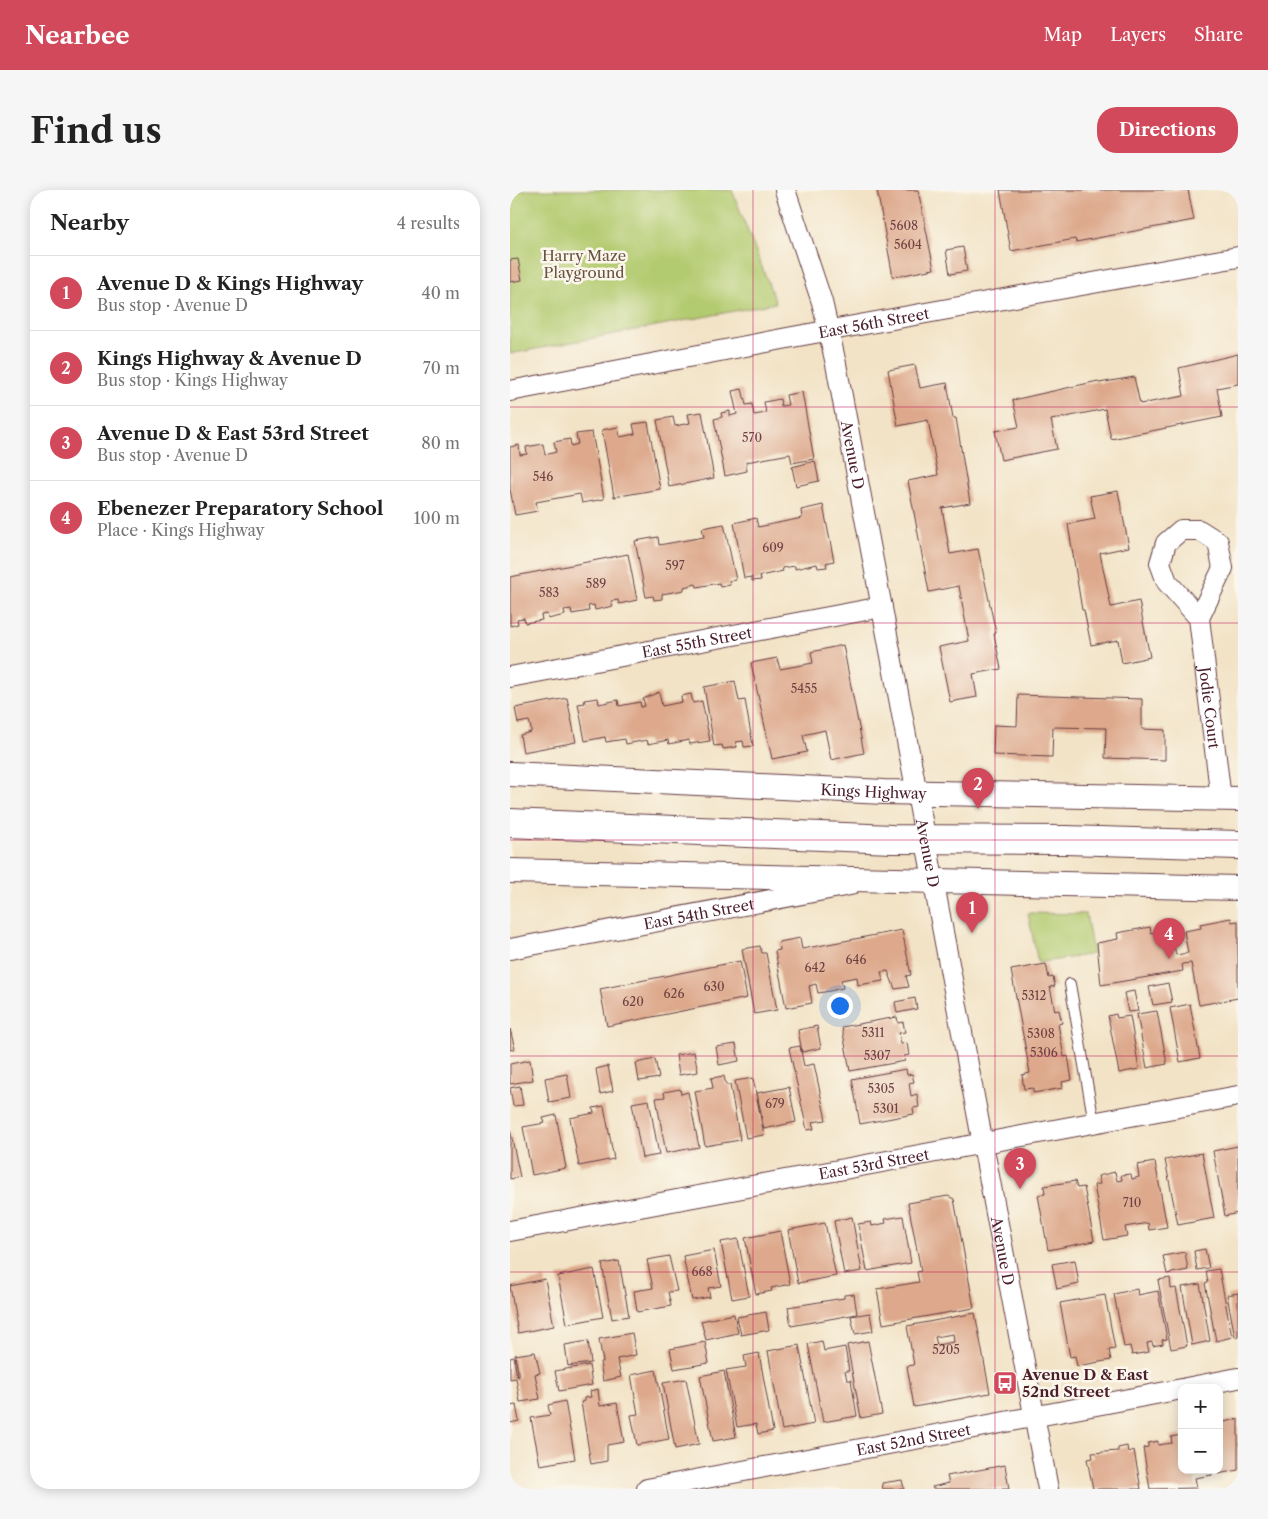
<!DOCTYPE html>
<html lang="en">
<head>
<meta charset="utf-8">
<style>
	:root { --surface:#fff; --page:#f6f6f6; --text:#222; --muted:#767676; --line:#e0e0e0; --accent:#d1495b }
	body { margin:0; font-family:"Libre Caslon Text",serif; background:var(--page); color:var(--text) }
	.controls { position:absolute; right:15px; bottom:15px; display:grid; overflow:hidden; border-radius:10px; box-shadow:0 2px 12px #0003 }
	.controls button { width:45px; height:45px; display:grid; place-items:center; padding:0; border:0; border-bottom:1px solid var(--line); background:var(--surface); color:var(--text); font:25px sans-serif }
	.you { position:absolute; left:329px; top:815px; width:18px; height:18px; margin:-12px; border:4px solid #fff; border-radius:50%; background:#1a73e8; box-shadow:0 0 0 8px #1a73e833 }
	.badge { display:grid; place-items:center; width:32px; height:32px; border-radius:50%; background:var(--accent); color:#fff; font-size:16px; font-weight:700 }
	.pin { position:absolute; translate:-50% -41px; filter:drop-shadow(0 1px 2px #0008) }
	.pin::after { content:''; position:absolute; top:26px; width:18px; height:15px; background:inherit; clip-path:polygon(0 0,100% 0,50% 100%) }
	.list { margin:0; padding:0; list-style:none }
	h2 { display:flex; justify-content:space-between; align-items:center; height:65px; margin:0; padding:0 20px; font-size:21px }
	h2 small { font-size:16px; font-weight:400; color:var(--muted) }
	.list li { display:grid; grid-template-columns:32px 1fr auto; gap:15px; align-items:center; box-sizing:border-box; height:75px; padding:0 20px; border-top:1px solid var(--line) }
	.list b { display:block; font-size:19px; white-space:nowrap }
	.list p { margin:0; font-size:16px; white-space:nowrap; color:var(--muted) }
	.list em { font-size:16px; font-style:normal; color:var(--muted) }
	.map { position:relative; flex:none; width:728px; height:1299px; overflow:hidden; border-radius:20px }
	header { display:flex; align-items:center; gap:30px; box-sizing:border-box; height:70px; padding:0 25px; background:var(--accent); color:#fff }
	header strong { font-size:24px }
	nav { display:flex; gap:28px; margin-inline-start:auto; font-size:18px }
	.intro { display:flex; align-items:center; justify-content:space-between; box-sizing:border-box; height:120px; padding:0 30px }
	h1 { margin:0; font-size:35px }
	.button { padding:12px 22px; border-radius:20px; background:var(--accent); color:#fff; font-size:18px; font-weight:700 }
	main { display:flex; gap:30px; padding:0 30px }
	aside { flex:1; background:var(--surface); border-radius:20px; box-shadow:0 2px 12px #0003 }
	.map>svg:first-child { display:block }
</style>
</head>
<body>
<header>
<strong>Nearbee</strong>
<nav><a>Map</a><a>Layers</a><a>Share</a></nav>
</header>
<div class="intro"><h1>Find us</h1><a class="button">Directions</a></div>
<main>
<aside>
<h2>Nearby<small>4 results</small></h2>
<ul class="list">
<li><span class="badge">1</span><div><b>Avenue D &amp; Kings Highway</b><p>Bus stop · Avenue D</p></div><em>40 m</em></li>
<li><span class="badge">2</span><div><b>Kings Highway &amp; Avenue D</b><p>Bus stop · Kings Highway</p></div><em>70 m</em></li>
<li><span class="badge">3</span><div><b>Avenue D &amp; East 53rd Street</b><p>Bus stop · Avenue D</p></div><em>80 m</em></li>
<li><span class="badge">4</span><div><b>Ebenezer Preparatory School</b><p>Place · Kings Highway</p></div><em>100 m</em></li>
</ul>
</aside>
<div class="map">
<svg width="728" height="1299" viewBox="0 0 728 1299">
	<rect width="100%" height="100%" fill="#fbf7ec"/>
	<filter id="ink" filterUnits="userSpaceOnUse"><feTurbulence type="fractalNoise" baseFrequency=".02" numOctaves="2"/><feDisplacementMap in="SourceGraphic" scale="10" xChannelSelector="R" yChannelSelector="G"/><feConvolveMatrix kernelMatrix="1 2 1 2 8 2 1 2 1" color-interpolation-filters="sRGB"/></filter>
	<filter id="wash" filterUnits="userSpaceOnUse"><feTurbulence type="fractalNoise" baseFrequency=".0096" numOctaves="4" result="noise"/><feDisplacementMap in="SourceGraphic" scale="20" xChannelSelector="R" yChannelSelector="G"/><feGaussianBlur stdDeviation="1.12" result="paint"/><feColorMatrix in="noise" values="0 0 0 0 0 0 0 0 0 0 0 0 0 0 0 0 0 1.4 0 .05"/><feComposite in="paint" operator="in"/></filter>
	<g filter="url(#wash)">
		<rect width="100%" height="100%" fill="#f2e3c6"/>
		<g fill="#b3cb70" stroke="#7e754e">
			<polygon points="0,0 222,0 266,113 0,164"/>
			<polygon points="518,723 576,724 583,764 528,773"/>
		</g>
		<g id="blocks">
			<g fill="#dda88b" fill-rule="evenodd">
				<polygon points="367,0 408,0 424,79 383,87"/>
				<polygon points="490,0 678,0 684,30 566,52 565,49 501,61"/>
				<polygon points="453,57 457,81 440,84 436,60"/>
				<polygon points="8,69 12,90 0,92 0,70"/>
				<polygon points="728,164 728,194 707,198 712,227 601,249 595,219 541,230 547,259 491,270 485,241 509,237 503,210 588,191 589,193 624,187 630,214 674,206 669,178"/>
				<polygon points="405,175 410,198 437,193 443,228 446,228 460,313 432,318 440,364 468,359 486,443 484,444 491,479 463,484 467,507 440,512 429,457 459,451 449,396 419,402 398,291 428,285 418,230 388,236 378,180"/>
				<polygon points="232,199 236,215 242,214 244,225 256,223 254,212 270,209 271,216 278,215 276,205 292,202 304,269 282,273 280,264 236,272 237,281 215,286 204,229 212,227 211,223 220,221 220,226 227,224 222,201"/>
				<polygon points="192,222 204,288 159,297 147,230 163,227 165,236 180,233 178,224"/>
				<polygon points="138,232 150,299 104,307 92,240 108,237 110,247 125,244 123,234"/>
				<polygon points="82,242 94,309 72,313 70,304 26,312 28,321 5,325 0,299 0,257 9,255 10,265 17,264 16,257 33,254 35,265 46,262 44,252 60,249 61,256 68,254 66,244"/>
				<polygon points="305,271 309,291 286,296 282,277"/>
				<polygon points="608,301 619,357 590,363 601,417 629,411 640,467 612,473 608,450 581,455 574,420 572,420 558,334 585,329 580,306"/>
				<polygon points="313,315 324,371 316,373 317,377 308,378 307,374 285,379 285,376 272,378 273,381 250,386 251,390 242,391 242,387 234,388 224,333 246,328 248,337 292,328 291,320"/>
				<polygon points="214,334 226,390 219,391 220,395 210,397 209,393 187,397 186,394 174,397 174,400 152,404 152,409 144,410 143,406 136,407 125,351 148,347 149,355 194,347 192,338"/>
				<polygon points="118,364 127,410 109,414 108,410 101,411 103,416 85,420 84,415 78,416 79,421 62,424 61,419 54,420 55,425 38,429 37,424 31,425 32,430 15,433 14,428 7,429 8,434 0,436 0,387"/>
				<polygon points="333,455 354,563 321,570 315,540 293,545 297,562 262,569 241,473 267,468 270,479 303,473 301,462"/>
				<polygon points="225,491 229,511 235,510 243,556 234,557 233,551 226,552 227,557 213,559 212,555 204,556 194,497"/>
				<polygon points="149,502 152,516 172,512 171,506 181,504 183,513 192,511 200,551 180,554 179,550 159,554 158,550 138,554 137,550 116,554 115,549 96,552 95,547 75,551 68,514 75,513 74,510 88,508 89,514 108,510 109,516 130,512 131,517 135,516 133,509"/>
				<polygon points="508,505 632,509 632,539 655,540 655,570 595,568 596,538 543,537 542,567 483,565 484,535 507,536"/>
				<polygon points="57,508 66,552 13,562 10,545 21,542 21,538 19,531 8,533 5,518"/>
				<polygon points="721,728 722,732 728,731 728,808 689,815 681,773 672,774 673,781 591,795 587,753 608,749 607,743 640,737 641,743 661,740 666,765 678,763 674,741 691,738 690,734"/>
				<polygon points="392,740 401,785 396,786 399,797 385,799 378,781 371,782 373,791 348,795 347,787 331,790 333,798 320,801 308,803 306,794 299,796 302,813 276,818 265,761 270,760 269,752 290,748 292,759"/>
				<polygon points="250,756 252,763 256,763 267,820 244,824 232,759"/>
				<polygon points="230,771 237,808 97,836 90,799"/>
				<polygon points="536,774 539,788 543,787 545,796 540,797 545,821 549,820 552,833 548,834 554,867 558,866 562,890 552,892 553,898 523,903 523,898 514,899 512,885 520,883 501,780"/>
				<polygon points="658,793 662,812 643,815 639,797"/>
				<polygon points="624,801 628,821 618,822 614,803"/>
				<polygon points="405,808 407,819 387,823 385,812"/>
				<polygon points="680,814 690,868 670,872 660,818"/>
				<polygon points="647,821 657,874 637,878 627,824"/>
				<polygon points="606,824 607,828 620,826 629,879 609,883 598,826"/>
				<polygon points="387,827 388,833 393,832 395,842 389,843 391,854 397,853 399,865 394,866 395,871 340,881 332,837"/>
				<polygon points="307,836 311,858 292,862 288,840"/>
				<polygon points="0,839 5,859 0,860"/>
				<polygon points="226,854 229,871 209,875 206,857"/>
				<polygon points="290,856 294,876 304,874 316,930 302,932 304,939 297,940 279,858"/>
				<polygon points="184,862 188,882 169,885 166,865"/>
				<polygon points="145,869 149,888 129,891 126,873"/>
				<polygon points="20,870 23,890 0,894 0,874"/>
				<polygon points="98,876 103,901 90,904 86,879"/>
				<polygon points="396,879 397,885 402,884 404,892 399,893 401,906 407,904 409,917 403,918 404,924 350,934 342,889"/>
				<polygon points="57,884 61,908 39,912 35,888"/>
				<polygon points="214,886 216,895 220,895 230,950 195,956 185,901 203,898 201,888"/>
				<polygon points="243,888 254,945 236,948 225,891"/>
				<polygon points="10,896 13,915 3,916 0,898"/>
				<polygon points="279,897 286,932 254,939 247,903"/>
				<polygon points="170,899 171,904 178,902 189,957 156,963 146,908 155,907 154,902"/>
				<polygon points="139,910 149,965 132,968 122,913"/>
				<polygon points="94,916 104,969 69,976 60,928 84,923 83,918"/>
				<polygon points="46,925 56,978 22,985 13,937 35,933 33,928"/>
				<polygon points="0,939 10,987 0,989"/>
				<polygon points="728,956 728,1023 715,1026 703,961"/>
				<polygon points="692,963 704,1028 668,1035 655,970"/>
				<polygon points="645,972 657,1037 639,1040 638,1033 615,1037 617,1046 594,1050 584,995 590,994 588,986 605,982 607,991 612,990 611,985 621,984 622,989 629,987 627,975"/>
				<polygon points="565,991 567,998 574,997 584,1051 538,1060 528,1005 535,1004 534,996"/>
				<polygon points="438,1006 444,1009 464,1118 373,1134 367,1099 409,1092 407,1082 411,1081 398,1013"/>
				<polygon points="393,1026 401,1073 357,1081 348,1034 361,1032 362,1036 376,1033 375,1029"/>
				<polygon points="342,1027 352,1081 334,1084 324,1031"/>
				<polygon points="315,1033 326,1086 288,1093 278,1040"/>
				<polygon points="270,1041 280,1094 261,1098 262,1101 246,1104 235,1048"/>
				<polygon points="228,1049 239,1106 222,1109 211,1052"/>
				<polygon points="695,1059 699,1078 687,1080 684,1061"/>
				<polygon points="204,1060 211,1096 198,1098 200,1107 182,1110 173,1066"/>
				<polygon points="675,1062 678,1080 657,1084 653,1066"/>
				<polygon points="159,1066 167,1101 158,1102 161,1116 127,1122 124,1101 143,1098 137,1070"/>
				<polygon points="565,1070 569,1094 547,1099 542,1074"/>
				<polygon points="109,1071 119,1126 102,1129 92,1074"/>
				<polygon points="84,1079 93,1127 57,1134 48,1086"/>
				<polygon points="709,1079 722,1147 706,1151 695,1093 698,1092 696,1081"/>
				<polygon points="660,1088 661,1099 666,1098 677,1156 661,1159 648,1090"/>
				<polygon points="35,1089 44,1136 8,1143 0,1096"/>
				<polygon points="690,1094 700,1151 682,1155 672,1097"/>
				<polygon points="627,1099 628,1105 648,1101 657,1149 652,1150 653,1154 643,1156 642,1152 637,1153 639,1162 622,1165 620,1156 614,1157 604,1104"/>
				<polygon points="728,1103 728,1147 725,1147 717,1105"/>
				<polygon points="344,1104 347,1124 281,1136 278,1117 334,1108 334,1105"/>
				<polygon points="595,1105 605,1159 599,1160 601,1170 567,1176 565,1166 560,1167 550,1113"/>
				<polygon points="256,1122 259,1140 231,1145 227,1127"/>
				<polygon points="360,1123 363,1141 345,1144 341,1126"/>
				<path d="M465,1123l15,80 -76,14 -7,-41 7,-1 -7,-39zM443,1144l1,8 -17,3 -2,-8z"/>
				<polygon points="224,1124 228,1143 196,1150 191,1131"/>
				<polygon points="122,1143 126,1165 107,1169 111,1187 93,1191 90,1172 93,1172 89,1149"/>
				<polygon points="78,1151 81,1173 58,1176 55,1155"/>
				<polygon points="312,1151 314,1161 335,1157 339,1181 335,1181 337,1190 341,1190 347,1226 313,1232 298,1154"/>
				<polygon points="358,1151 372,1224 351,1228 337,1155"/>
				<polygon points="195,1152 199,1173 164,1179 160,1159"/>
				<polygon points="289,1155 304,1234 272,1240 258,1161"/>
				<polygon points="25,1162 30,1183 25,1184 30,1209 10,1212 6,1188 0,1189 0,1168 4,1167 7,1187 9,1187 5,1165"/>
				<polygon points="249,1163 263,1241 248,1244 246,1234 227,1237 216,1180 236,1177 234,1166"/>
				<polygon points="79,1175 82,1195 49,1201 45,1181"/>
				<polygon points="146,1180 159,1249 127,1255 121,1225 128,1224 121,1185"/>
				<polygon points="214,1181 226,1247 203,1251 190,1186"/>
				<polygon points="176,1189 189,1254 165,1259 153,1193"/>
				<polygon points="88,1199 90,1216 107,1213 114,1252 97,1255 97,1271 81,1274 71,1212 74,1211 74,1208 81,1207 80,1201"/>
				<polygon points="55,1211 65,1269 30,1275 21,1228 40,1225 38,1215"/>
				<polygon points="6,1215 9,1231 0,1233 0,1216"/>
				<polygon points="728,1229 728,1280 708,1284 709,1233"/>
				<polygon points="671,1245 672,1280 701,1280 702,1285 685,1288 687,1298 640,1299 633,1258 638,1257 638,1253 648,1251 648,1255 662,1253 661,1247"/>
				<polygon points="617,1256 618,1262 624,1260 631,1299 583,1299 577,1269 583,1268 582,1263 608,1261 608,1258"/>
				<polygon points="495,1275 499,1299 423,1299 422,1297 439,1293 437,1286"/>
				<polygon points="392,1290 394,1299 373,1299 372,1293"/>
			</g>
		</g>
	</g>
	<g filter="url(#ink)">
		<use href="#blocks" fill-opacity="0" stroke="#633c42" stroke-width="1"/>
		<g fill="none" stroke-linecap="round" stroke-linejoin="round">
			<defs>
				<polyline id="service" points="560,794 584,933"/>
				<g id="minor">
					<path id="s1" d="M275,0l37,112 14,62 212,1125"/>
					<path id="s2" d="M0,201l288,-55 440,-79"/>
					<path id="s3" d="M689,428l-32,-36 -7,-19 6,-20 15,-13h18l19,12 5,26 -24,50 22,181"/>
					<path id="s4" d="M0,487l372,-70"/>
					<path id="s5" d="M0,759l340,-64"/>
					<path id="s6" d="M0,1041l728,-135"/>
					<polyline points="676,1198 728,1188"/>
					<path id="s7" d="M137,1299l535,-100"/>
				</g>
				<g id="tertiary">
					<path id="s8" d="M0,584l374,18 354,7"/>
					<polyline points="0,681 728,698"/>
				</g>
				<polyline id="primary" points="0,633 382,649 555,650 728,655"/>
			</defs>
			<use href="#service" stroke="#633c42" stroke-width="12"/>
			<use href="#minor" stroke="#633c42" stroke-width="22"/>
			<use href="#tertiary" stroke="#633c42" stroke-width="26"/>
			<use href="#primary" stroke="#633c42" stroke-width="30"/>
			<use href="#service" stroke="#fff" stroke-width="10"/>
			<use href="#minor" stroke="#fff" stroke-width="20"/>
			<use href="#tertiary" stroke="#fff" stroke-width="24"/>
			<use href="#primary" stroke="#fff" stroke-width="28"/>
		</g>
	</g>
	<path fill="none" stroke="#c2185b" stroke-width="1" stroke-opacity="0.55" d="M243,0v1299M485,0v1299M0,217h728M0,433h728M0,650h728M0,866h728M0,1082h728"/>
	<defs>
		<symbol id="bus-square" viewBox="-11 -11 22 22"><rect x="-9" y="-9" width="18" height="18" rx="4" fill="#d1495b" stroke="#fbf7ec"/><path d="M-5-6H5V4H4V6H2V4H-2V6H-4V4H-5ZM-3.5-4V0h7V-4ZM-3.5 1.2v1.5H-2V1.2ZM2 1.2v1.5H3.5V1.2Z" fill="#fff"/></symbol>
	</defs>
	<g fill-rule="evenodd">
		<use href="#bus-square" x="481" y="1179" width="28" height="28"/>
	</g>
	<g text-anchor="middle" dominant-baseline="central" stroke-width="5" stroke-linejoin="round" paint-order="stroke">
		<g font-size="12" fill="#6f4143">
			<text x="394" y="35">5608</text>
			<text x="398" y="54">5604</text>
			<text x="242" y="247">570</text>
			<text x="33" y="286">546</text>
			<text x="263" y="357">609</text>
			<text x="165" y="375">597</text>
			<text x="86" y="393">589</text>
			<text x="39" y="402">583</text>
			<text x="294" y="498">5455</text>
			<text x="346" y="769">646</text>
			<text x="305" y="777">642</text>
			<text x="204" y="796">630</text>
			<text x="164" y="803">626</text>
			<text x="524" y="805">5312</text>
			<text x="123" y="811">620</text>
			<text x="363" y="842">5311</text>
			<text x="531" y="843">5308</text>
			<text x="534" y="862">5306</text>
			<text x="367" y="865">5307</text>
			<text x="371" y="898">5305</text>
			<text x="265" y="913">679</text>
			<text x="376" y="918">5301</text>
			<text x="622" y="1012">710</text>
			<text x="192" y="1081">668</text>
			<text x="436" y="1159">5205</text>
		</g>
		<g font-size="15" fill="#6a5340" stroke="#fbf7ec">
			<text x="74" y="65">Harry Maze<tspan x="74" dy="17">Playground</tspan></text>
		</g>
		<g font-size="15" fill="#4a1f2b" stroke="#fbf7ec">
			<text stroke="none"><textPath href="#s2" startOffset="370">East 56th Street</textPath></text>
			<text stroke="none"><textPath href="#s1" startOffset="274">Avenue D</textPath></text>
			<text stroke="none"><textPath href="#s4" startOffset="190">East 55th Street</textPath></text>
			<text stroke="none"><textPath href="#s3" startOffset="322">Jodie Court</textPath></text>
			<text stroke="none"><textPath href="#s8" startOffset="364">Kings Highway</textPath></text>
			<text stroke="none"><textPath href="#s1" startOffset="679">Avenue D</textPath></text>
			<text stroke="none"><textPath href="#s5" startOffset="192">East 54th Street</textPath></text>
			<text stroke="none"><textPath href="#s6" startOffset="370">East 53rd Street</textPath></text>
			<text stroke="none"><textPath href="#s1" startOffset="1084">Avenue D</textPath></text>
			<text stroke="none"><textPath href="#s7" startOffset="271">East 52nd Street</textPath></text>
		</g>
		<g font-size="15" font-weight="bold" fill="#4a1f2b" stroke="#fbf7ec" text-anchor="start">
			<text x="512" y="1184">Avenue D &amp; East<tspan x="512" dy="17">52nd Street</tspan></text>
		</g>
	</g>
</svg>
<div class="controls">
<button>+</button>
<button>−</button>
</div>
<div class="you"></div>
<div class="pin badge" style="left:462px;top:743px">1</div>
<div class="pin badge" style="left:468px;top:619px">2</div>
<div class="pin badge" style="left:510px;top:999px">3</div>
<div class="pin badge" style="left:659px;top:769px">4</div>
</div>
</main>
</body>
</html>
